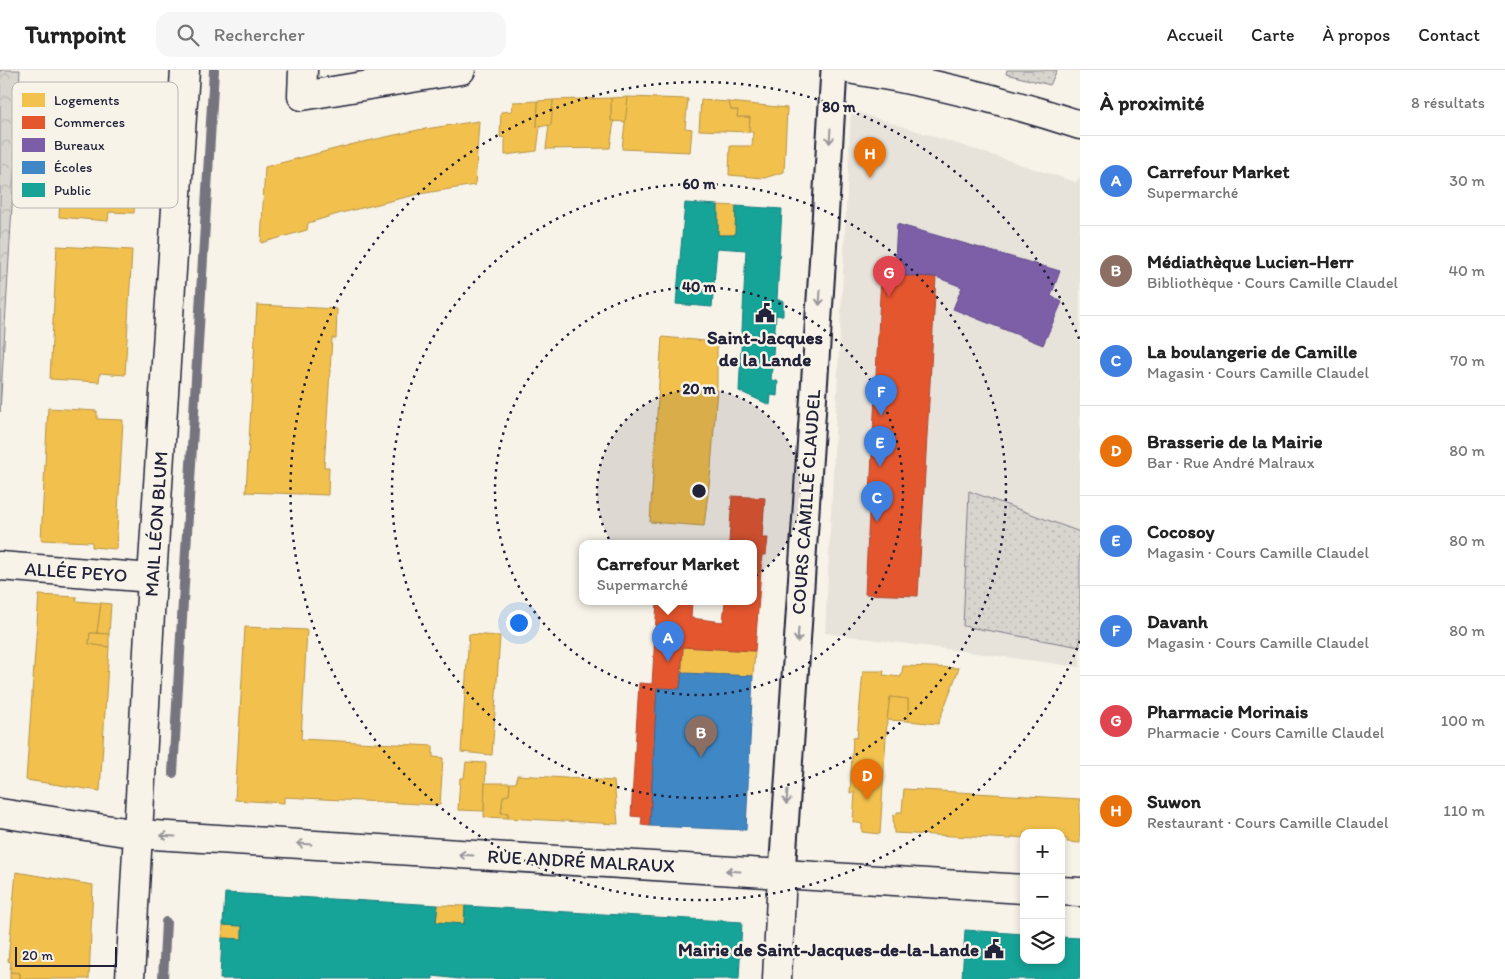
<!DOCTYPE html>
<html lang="fr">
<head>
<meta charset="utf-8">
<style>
	:root { --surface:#fff; --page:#f6f6f6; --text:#222; --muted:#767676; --line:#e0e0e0; --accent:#0f766e }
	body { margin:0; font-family:Itim,sans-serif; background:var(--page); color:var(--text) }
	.controls { position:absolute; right:15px; bottom:15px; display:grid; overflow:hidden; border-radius:10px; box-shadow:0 2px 8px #0003 }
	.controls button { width:45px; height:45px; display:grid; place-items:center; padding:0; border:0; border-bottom:1px solid var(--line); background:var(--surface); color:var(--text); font:25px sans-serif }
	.scale { position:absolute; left:15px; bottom:12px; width:102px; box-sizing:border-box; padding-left:5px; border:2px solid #22223b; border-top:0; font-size:14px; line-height:18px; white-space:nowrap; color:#22223b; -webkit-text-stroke:4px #f7f3e8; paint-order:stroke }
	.you { position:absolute; left:518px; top:552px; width:18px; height:18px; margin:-12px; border:4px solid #fff; border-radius:50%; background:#1a73e8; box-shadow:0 0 0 8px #1a73e833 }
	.badge { display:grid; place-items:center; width:32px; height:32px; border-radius:50%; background:var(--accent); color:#fff; font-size:16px; font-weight:700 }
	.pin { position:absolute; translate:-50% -41px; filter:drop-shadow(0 1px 2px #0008) }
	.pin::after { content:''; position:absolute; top:26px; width:18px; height:15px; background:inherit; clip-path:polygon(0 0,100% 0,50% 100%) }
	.popup { position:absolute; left:579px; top:470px; width:178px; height:65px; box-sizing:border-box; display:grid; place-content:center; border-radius:10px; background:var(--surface); filter:drop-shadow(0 1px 4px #0005); font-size:16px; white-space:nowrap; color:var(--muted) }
	.popup b { font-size:19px; color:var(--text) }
	.popup::after { content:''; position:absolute; left:50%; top:100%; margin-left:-10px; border:10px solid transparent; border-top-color:var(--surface) }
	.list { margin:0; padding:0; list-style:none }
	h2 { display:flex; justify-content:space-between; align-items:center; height:65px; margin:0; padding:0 20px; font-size:21px }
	h2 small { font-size:16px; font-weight:400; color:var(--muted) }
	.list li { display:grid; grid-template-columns:32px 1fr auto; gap:15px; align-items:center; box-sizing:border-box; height:90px; padding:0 20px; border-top:1px solid var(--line) }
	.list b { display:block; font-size:19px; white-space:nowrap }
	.list p { margin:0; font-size:16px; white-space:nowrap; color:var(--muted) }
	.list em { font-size:16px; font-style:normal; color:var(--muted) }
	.icon { flex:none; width:28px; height:28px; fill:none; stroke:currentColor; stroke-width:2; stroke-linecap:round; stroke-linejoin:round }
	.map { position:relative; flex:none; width:1080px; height:909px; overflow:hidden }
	header { display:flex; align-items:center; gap:30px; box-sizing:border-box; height:70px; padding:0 25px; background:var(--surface); border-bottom:1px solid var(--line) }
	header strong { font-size:24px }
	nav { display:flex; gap:28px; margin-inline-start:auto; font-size:18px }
	.search { width:350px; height:45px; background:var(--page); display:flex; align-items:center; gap:12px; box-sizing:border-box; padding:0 18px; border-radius:15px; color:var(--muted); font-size:19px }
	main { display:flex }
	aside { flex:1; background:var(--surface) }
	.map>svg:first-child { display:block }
</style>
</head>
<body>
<header>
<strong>Turnpoint</strong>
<div class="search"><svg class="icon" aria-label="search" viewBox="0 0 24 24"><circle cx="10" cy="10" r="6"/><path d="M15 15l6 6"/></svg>Rechercher</div>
<nav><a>Accueil</a><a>Carte</a><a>À propos</a><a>Contact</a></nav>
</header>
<main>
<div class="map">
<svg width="1080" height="909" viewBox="0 0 1080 909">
	<defs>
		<pattern id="green-dots" width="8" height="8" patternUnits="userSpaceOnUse" patternTransform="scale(1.25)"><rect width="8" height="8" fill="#d8d5cf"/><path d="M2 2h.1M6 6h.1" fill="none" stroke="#b9b7b3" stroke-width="1.8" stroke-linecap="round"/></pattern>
		<pattern id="forest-crowns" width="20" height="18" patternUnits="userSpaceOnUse" patternTransform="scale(1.25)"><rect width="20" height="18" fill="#d8d5cf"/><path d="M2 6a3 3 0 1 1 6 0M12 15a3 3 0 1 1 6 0" fill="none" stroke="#b9b7b3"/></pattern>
	</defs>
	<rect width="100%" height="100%" fill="#f7f3e8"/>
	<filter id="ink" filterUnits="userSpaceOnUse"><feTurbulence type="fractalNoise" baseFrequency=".02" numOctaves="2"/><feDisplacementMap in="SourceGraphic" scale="10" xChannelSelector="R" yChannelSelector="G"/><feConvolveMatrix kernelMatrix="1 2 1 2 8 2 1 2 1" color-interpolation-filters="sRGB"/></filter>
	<g filter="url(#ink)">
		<polygon fill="#e7e3db" points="851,40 1076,112 1080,106 1080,597 825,563"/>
		<g fill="url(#green-dots)" stroke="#7d7c85">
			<polygon points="1007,0 1057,0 1050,15 1006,4"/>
			<polygon points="969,421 1080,462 1080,577 963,556"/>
		</g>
		<polygon fill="url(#forest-crowns)" stroke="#7d7c85" points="0,0 20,0 0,342"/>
		<g fill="#f2c14e" stroke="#b49148">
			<polygon points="66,16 141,20 134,143 109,142 108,151 59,147"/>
			<polygon points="628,27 626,52 611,51 611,28"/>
			<polygon points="628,27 688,29 685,58 692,59 690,82 622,79"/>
			<polygon points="611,28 611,51 614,51 610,78 546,79 549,55 551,55 553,30"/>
			<polygon points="553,30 551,55 537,57 538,31"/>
			<polygon points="701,30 729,32 731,40 738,40 737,47 750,47 749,62 699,60"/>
			<polygon points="538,31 537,57 540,56 537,81 505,85 505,68 500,67 501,42 512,41 513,32"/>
			<polygon points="729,32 787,38 784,102 764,108 729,105 730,76 752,76 753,62 749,62 750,47 737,47 738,40 731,40"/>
			<polygon points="479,51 475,115 419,124 341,143 308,153 307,160 261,173 265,97 354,74 418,60"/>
			<polygon points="718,135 736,136 735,165 718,165"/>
			<polygon points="57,176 132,180 125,305 100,303 99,312 50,309"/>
			<polygon points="257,235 337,239 336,269 332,268 324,397 329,397 328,425 246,422"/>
			<polygon points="662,267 717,272 717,318 711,399 704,456 650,452"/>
			<polygon points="48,338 97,341 97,349 123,350 116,479 92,477 92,472 41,470"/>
			<polygon points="39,525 77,527 76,531 101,533 97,563 90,563 89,574 109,577 100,721 26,710"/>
			<polygon points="101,533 111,534 109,564 97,563"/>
			<polygon points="245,557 307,560 301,669 433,676 433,687 443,688 440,735 284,727 284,733 235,730"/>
			<polygon points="90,563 109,564 109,577 89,574"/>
			<polygon points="469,564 500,566 492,685 461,682"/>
			<polygon points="683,577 755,581 753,606 682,603"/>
			<polygon points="903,596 959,598 938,654 908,651 908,629 890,627 887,650 880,764 862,762 862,754 853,752 855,723 850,723 853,667 857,668 863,601 884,601 883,605 901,607"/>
			<polygon points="890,627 908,629 908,651 887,650"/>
			<polygon points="466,692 486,693 484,741 458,740 460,708 464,708"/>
			<polygon points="517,705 614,711 618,754 508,748 508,743 501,743 503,726 509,725 510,713 516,713"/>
			<polygon points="485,713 510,713 509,725 503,726 501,743 508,743 508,748 484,747"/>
			<polygon points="904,719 1080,729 1080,773 1067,772 1067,769 1061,768 1061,763 1024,763 1024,768 1012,767 1012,769 894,763 893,746 897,744 897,742 902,742"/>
			<polygon points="16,802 93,815 89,909 20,909 20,903 10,902 11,892 8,891"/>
			<polygon points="438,835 465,836 464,854 436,852"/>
			<polygon points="223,855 242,856 242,869 222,868"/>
			<polygon points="10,902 20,903 20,909 10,909"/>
		</g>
		<g fill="#e4572e" stroke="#aa4732">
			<polygon points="881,205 936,207 918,526 865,524"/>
			<polygon points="732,426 765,428 762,468 768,468 766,485 762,485 755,581 683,577 680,619 657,618 650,756 641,755 642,747 631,746 639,613 652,614 657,531 692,531 691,548 723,552 725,531 753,531 753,473 729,473"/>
		</g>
		<polygon fill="#7b5ea7" stroke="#604c87" points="897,154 1060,201 1051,226 1062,232 1043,275 953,239 962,217 936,207 894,205"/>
		<polygon fill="#3f88c5" stroke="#36699c" points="682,603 753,606 746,760 650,756 657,618 680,619"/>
		<g fill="#17a398" stroke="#1a7c7c">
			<polygon points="685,133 718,135 718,165 735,165 736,136 782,139 777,230 783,230 783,246 776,245 771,310 778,311 777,326 771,325 770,335 739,321 746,180 717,178 712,237 676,234"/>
			<polygon points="225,823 438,835 436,852 464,854 465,836 742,852 739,909 459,909 433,906 433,909 220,909 222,868 242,869 242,856 223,855"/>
			<polygon points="965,860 1024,864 1024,890 1061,890 1061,867 1080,868 1080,909 962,909"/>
		</g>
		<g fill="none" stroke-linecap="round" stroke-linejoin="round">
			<g stroke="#76747f" stroke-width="10">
				<polyline points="173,703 214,0"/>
				<polyline points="163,909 166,852"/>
			</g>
			<defs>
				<polyline id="pedestrian" points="782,804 825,153 834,0"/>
				<g id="minor">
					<polyline points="303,0 302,26 461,0"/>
					<path d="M854,0c76,12 153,31 226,55"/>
					<polyline points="0,496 152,508"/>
					<polyline points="0,743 138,764 1024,819"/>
					<polyline points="1061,821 1080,822"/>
					<polyline points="130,909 152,508 185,0"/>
					<polyline points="777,909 782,804"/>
				</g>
			</defs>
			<use href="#pedestrian" stroke="#22223b" stroke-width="29"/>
			<use href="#minor" stroke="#22223b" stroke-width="31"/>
			<use href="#pedestrian" stroke="#f7f3e8" stroke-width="25"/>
			<use href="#minor" stroke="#f7f3e8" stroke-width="28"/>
		</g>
		<defs><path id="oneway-shaft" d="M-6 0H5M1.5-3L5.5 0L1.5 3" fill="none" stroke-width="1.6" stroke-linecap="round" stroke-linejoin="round" transform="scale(1.25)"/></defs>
		<g stroke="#97959a">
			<use href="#oneway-shaft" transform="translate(830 66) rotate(93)"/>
			<use href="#oneway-shaft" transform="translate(820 228) rotate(94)"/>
			<use href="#oneway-shaft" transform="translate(798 565) rotate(94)"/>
			<use href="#oneway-shaft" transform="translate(787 727) rotate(94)"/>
			<use href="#oneway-shaft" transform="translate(168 766) rotate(-177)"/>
			<use href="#oneway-shaft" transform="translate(304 774) rotate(-176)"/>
			<use href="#oneway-shaft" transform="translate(466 785) rotate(-177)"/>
			<use href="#oneway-shaft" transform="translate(733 801) rotate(-177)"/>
		</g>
	</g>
	<circle cx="699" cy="421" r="102" fill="#22223b" fill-opacity=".12"/>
	<g fill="none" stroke="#22223b" stroke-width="2.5" stroke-dasharray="2.5 5">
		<circle cx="699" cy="421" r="102"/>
		<circle cx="699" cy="421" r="204"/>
		<circle cx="699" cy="421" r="307"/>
		<path d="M1080 571A409 409 0 1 1 1080 271"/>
	</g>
	<defs>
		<symbol id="civic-bare" viewBox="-9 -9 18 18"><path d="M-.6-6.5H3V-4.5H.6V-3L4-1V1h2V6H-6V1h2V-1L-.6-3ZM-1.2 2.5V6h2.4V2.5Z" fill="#22223b" stroke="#f7f3e8" stroke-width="2.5" paint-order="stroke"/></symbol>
	</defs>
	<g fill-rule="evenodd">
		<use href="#civic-bare" x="751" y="229" width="28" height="28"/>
		<use href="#civic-bare" x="980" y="865" width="28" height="28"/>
	</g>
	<g text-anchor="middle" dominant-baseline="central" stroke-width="5" stroke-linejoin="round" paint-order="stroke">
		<g font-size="19" font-weight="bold" fill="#22223b" stroke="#f7f3e8">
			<text x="765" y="267">Saint-Jacques<tspan x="765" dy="22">de la Lande</tspan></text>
			<text x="979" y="879" text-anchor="end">Mairie de Saint-Jacques-de-la-Lande</text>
		</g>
		<g font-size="19" fill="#22223b" stroke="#f7f3e8">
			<text transform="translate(806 432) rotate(-86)">COURS CAMILLE CLAUDEL</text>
			<text transform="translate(156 454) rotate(-86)">MAIL LÉON BLUM</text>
			<text transform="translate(76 502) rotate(4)">ALLÉE PEYO</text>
			<text transform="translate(581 791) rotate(3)">RUE ANDRÉ MALRAUX</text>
		</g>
	</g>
	<rect x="12" y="12" width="166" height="126" rx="8" fill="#f7f3e8" stroke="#b7b4b4" stroke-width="1"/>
	<rect x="22" y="23" width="23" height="14" fill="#f2c14e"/>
	<rect x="22" y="46" width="23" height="13" fill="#e4572e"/>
	<rect x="22" y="68" width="23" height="14" fill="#7b5ea7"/>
	<rect x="22" y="91" width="23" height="13" fill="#3f88c5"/>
	<rect x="22" y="113" width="23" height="14" fill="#17a398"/>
	<g font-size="14" fill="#22223b">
		<text x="54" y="35">Logements</text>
		<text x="54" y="57">Commerces</text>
		<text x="54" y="80">Bureaux</text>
		<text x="54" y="102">Écoles</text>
		<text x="54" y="125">Public</text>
	</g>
	<circle cx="699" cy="421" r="8" fill="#22223b" stroke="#f7f3e8" stroke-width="2.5"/>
	<g font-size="15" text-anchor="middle" font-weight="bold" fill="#22223b" stroke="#f7f3e8" stroke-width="5" stroke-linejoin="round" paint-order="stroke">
		<text x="839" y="42">80 m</text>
		<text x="699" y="119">60 m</text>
		<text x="699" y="222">40 m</text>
		<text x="699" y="324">20 m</text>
	</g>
</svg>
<div class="controls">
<button>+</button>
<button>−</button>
<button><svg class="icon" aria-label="layers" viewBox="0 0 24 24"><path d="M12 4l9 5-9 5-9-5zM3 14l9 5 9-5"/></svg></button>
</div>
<div class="scale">20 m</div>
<div class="you"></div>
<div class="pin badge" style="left:668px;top:592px;background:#3f7fe0">A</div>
<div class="popup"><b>Carrefour Market</b>Supermarché</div>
<div class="pin badge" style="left:701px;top:687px;background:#8d6e63">B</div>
<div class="pin badge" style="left:877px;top:452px;background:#3f7fe0">C</div>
<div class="pin badge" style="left:867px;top:730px;background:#e8710a">D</div>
<div class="pin badge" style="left:880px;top:397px;background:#3f7fe0">E</div>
<div class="pin badge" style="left:881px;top:346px;background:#3f7fe0">F</div>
<div class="pin badge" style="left:889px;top:227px;background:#e0444e">G</div>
<div class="pin badge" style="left:870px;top:108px;background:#e8710a">H</div>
</div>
<aside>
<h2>À proximité<small>8 résultats</small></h2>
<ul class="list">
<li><span class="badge" style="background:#3f7fe0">A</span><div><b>Carrefour Market</b><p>Supermarché</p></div><em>30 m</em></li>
<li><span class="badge" style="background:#8d6e63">B</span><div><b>Médiathèque Lucien-Herr</b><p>Bibliothèque · Cours Camille Claudel</p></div><em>40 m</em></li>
<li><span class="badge" style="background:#3f7fe0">C</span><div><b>La boulangerie de Camille</b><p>Magasin · Cours Camille Claudel</p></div><em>70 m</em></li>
<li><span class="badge" style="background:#e8710a">D</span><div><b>Brasserie de la Mairie</b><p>Bar · Rue André Malraux</p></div><em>80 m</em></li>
<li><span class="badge" style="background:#3f7fe0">E</span><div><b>Cocosoy</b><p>Magasin · Cours Camille Claudel</p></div><em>80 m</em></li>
<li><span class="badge" style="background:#3f7fe0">F</span><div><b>Davanh</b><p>Magasin · Cours Camille Claudel</p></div><em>80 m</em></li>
<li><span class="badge" style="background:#e0444e">G</span><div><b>Pharmacie Morinais</b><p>Pharmacie · Cours Camille Claudel</p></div><em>100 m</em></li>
<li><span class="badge" style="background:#e8710a">H</span><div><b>Suwon</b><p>Restaurant · Cours Camille Claudel</p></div><em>110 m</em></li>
</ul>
</aside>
</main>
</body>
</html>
